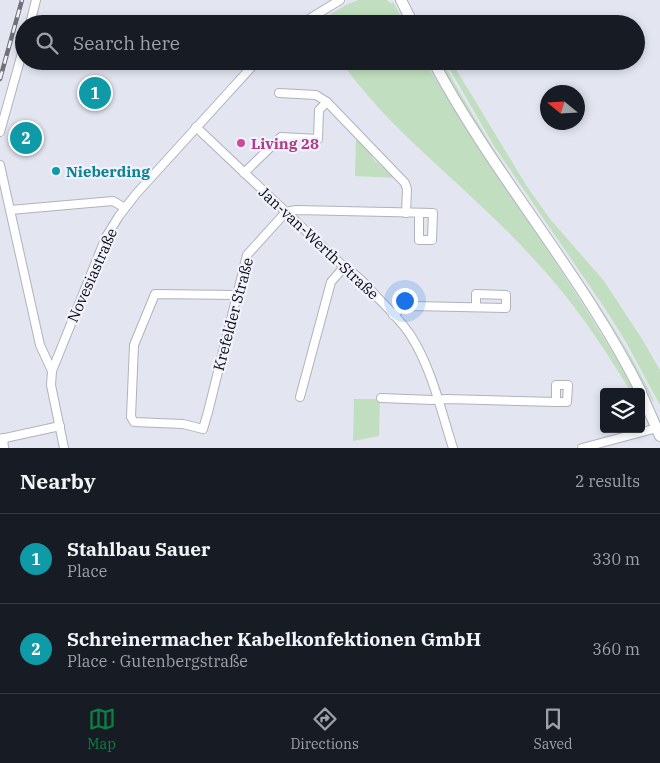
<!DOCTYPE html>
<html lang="en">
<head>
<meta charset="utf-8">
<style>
	:root { --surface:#171b24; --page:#20242c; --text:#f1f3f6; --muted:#9ea1a6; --line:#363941; --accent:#0b8043 }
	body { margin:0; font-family:"IBM Plex Serif",serif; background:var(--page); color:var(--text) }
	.controls { position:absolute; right:15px; bottom:15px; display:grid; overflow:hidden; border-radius:5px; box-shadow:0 2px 8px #0003 }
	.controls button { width:45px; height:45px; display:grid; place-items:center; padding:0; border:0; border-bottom:1px solid var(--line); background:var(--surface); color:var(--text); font:25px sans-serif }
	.compass { position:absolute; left:540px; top:85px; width:45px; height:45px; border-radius:50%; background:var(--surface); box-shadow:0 2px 8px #0003; rotate:288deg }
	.you { position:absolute; left:404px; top:300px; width:18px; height:18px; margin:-12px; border:4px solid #fff; border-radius:50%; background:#1a73e8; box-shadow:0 0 0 8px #1a73e833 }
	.badge { display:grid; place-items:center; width:32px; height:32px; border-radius:50%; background:var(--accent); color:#fff; font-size:16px; font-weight:700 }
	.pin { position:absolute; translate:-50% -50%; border:2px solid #fff; box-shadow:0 1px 5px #0006 }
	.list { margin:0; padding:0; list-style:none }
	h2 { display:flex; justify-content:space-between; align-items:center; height:65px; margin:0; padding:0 20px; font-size:21px }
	h2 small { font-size:16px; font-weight:400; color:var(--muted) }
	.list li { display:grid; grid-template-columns:32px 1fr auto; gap:15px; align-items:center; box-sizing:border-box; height:90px; padding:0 20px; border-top:1px solid var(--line) }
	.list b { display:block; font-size:19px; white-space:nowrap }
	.list p { margin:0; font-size:16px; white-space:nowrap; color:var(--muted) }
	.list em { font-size:16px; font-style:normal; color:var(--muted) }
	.icon { flex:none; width:28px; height:28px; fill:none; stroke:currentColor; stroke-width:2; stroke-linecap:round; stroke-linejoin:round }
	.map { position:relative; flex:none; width:660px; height:448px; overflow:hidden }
	.search { position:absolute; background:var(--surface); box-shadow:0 2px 8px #0003; left:15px; right:15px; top:15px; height:55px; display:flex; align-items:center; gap:12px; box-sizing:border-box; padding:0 18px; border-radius:28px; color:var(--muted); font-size:19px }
	.sheet { height:245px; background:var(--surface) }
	nav { display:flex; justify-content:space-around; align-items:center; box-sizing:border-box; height:70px; border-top:1px solid var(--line); background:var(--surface); font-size:14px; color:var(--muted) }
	nav a { display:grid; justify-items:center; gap:2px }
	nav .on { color:var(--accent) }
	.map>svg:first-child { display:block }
</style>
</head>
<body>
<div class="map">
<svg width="660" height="448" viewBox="0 0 660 448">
	<rect width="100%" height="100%" fill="#e3e5f1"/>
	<g fill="#c1dfc0">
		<polygon points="358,0 387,0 391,4 393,2 405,24 314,24 346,5"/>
		<path d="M340,61h84l158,242 39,63 13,26h-3c-30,-49 -62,-97 -102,-138 -44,-48 -95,-89 -140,-135 -17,-18 -34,-38 -49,-58z"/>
		<path d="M439,61h3c32,58 67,114 105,168 38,56 78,110 107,172l-1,1 -30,-57 -13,-21c-58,-87 -120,-171 -171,-263z"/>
		<polygon points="445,61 451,61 526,185 550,219 604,281 642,339 660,370 660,405 626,342 604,307 494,146"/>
		<polygon points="357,136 375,161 396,178 355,176 356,138"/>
		<polygon points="354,399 380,399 379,436 353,441"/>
	</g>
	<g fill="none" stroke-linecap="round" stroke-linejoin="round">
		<defs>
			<g id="minor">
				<polyline points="30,24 36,0"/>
				<polyline points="301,24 340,0"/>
				<polyline points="279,93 316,95 327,102"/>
				<path d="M196,127l148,140c14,8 24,20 34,31 12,12 24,24 33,38 21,33 30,75 42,112"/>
				<polyline points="0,132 24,46"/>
				<polyline points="0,165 40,345 52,371"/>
				<polyline points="244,173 281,137 318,139 319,110 327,102 405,183 407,189 406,213"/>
				<polyline points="10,210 113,201 125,208"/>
				<polyline points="236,295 155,294 134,345 131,417 134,422 183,424 203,429 208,412 247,255 286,212 296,210 433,213 432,240 419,240 419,213"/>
				<polyline points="393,315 403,307 413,306 506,308 506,295 476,294 476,307"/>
				<polyline points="300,397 331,282 344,267"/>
				<polyline points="381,398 432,400 447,399 556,402 567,402 568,385 556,385 556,402"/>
				<polyline points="3,438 4,448"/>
				<polyline points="0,439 60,426"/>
				<polyline points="64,448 51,385 52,371 106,237 119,216 136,194 257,61"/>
				<polyline points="582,448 657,428"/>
			</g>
			<g id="major">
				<polyline points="401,0 413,24"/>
				<path d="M433,61c61,115 150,214 208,331"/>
				<polyline points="641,393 660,436"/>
			</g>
		</defs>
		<use href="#minor" stroke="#b0b2bd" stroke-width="10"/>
		<use href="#major" stroke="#b0b2bd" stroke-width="12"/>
		<use href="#minor" stroke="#fff" stroke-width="8"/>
		<use href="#major" stroke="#fff" stroke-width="10"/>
		<defs>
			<polyline id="rail" points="0,79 22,0"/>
		</defs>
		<use href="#rail" stroke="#707078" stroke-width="4.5"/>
		<use href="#rail" stroke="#f1f2fe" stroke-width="2.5" stroke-dasharray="8" stroke-linecap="butt"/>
	</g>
	<circle fill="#d1479c" stroke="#f1f2fe" stroke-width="2" cx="241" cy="143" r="5"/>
	<circle fill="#0f9aa8" stroke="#f1f2fe" stroke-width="2" cx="56" cy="171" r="5"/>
	<g text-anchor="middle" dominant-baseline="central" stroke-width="4.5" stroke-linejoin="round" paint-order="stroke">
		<g font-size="15" font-weight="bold" fill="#b23c85" stroke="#f1f2fe" text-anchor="start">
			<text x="251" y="143">Living 28</text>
		</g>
		<g font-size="15" font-weight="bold" fill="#0d838f" stroke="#f1f2fe" text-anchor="start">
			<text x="66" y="171">Nieberding</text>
		</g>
		<g font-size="15" fill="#0b0b0f" stroke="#f1f2fe">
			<text transform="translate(319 243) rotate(43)">Jan-van-Werth-Straße</text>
			<text transform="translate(92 275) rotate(-66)">Novesiastraße</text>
			<text transform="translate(233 314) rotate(-75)">Krefelder Straße</text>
		</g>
	</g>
</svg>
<div class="controls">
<button><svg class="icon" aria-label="layers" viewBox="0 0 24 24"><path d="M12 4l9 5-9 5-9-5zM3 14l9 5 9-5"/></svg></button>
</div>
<svg class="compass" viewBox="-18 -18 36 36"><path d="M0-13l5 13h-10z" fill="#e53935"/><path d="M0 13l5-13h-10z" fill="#9ea1a6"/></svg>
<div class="you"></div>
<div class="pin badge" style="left:95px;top:93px;background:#0f9aa8">1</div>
<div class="pin badge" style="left:26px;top:138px;background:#0f9aa8">2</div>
<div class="search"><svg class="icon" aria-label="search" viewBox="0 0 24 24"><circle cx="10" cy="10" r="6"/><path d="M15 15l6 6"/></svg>Search here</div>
</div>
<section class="sheet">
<h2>Nearby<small>2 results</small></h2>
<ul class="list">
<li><span class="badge" style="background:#0f9aa8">1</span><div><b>Stahlbau Sauer</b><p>Place</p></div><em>330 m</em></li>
<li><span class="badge" style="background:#0f9aa8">2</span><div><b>Schreinermacher Kabelkonfektionen GmbH</b><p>Place · Gutenbergstraße</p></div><em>360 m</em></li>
</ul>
</section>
<nav>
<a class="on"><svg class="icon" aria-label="map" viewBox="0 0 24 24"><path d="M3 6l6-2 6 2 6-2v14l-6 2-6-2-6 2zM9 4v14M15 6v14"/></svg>Map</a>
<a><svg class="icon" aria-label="directions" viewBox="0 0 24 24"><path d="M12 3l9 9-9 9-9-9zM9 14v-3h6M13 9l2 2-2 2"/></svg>Directions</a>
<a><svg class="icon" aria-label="saved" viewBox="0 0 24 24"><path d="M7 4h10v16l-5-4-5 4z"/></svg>Saved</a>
</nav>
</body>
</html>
